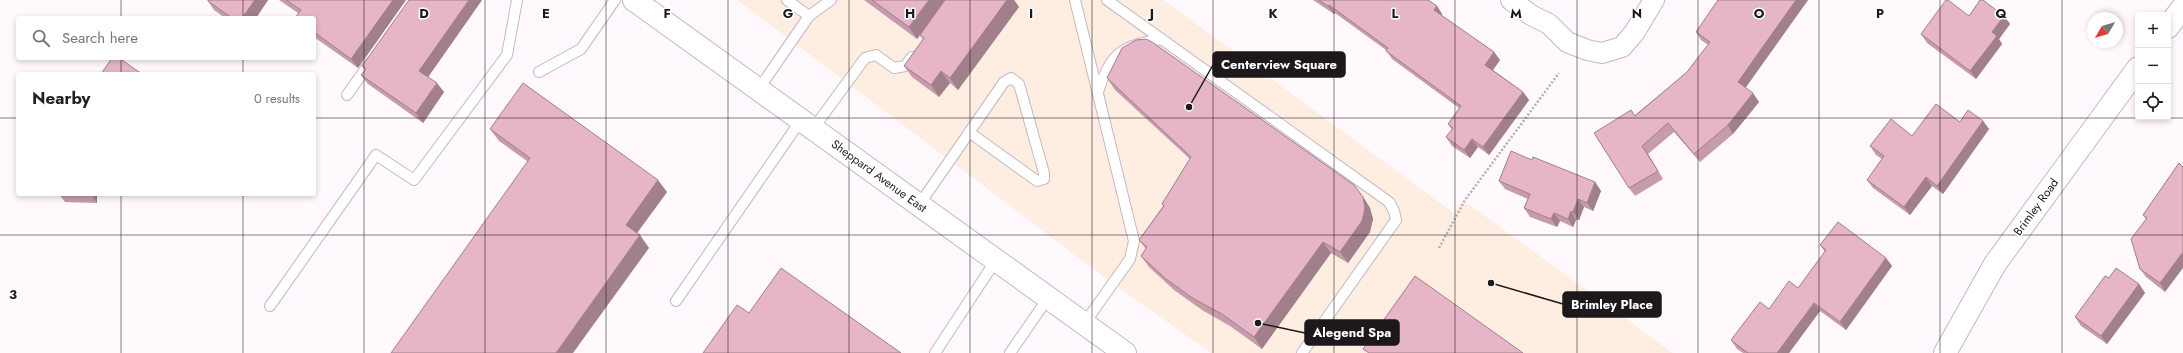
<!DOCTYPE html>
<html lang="en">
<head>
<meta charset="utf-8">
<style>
	:root { --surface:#fff; --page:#f6f6f6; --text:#202124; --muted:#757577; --line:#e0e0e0 }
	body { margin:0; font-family:Jost,sans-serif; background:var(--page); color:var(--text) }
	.controls { position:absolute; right:12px; top:12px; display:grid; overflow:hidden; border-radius:4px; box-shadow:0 2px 6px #0003 }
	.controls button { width:36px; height:36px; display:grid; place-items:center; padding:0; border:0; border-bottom:1px solid var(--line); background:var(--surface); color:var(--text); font:20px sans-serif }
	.compass { position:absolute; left:2087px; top:12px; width:36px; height:36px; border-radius:50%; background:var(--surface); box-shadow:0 2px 6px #0003; rotate:232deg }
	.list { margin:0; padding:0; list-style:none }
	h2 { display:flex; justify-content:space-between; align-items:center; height:52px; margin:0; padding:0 16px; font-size:17px }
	h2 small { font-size:13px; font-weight:400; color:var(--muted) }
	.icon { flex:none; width:22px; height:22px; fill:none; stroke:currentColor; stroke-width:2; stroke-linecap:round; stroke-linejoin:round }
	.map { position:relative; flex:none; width:2183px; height:353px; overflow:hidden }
	.search { position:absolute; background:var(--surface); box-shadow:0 2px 6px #0003; left:16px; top:16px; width:300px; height:44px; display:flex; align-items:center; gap:10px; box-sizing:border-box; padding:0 14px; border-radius:4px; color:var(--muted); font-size:15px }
	.panel { position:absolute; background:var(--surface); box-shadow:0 2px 6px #0003; left:16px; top:72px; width:300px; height:124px; border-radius:4px }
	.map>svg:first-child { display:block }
</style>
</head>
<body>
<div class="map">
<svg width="2183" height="353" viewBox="0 0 2183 353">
	<rect width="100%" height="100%" fill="#fff9fe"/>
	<polygon fill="#feeee1" points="737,0 1164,0 1454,213 1463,200 1673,353 1211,353 1108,280"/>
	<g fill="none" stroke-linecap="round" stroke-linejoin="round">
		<defs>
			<g id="service">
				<polyline points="1075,0 1134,241 1130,259 1084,324"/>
				<polyline points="1107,0 1389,202 1394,211 1396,220 1302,353"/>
				<polyline points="809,16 831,0"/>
				<polyline points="539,72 581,49 615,0"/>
				<polyline points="758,90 809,16 787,0"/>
				<path d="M1098,92c12,-39 24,-46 63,-53"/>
				<polyline points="347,95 369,64"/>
				<polyline points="813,129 865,58 876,55 894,68 905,66 912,57"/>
				<polyline points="919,205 1004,82 1011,78 1019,84 1044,173 1044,179 1037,181 969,132"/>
				<polyline points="676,301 801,120"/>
				<polyline points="270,306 376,155 414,180 507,55 517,0"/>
				<polyline points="935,353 996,260"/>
				<polyline points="1010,353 1048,298"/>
			</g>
			<polyline id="minor" points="1511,0 1531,15 1549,24 1567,42 1587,50 1602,53 1622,47 1634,33 1654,0"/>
			<g id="secondary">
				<polyline points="634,0 1125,353"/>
				<polyline points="2168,27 2183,7"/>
				<polyline points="1945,353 1995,264 2138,68"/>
			</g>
		</defs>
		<use href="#service" stroke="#c5b7c3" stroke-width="12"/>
		<use href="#minor" stroke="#c5b7c3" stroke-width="22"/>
		<use href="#secondary" stroke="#c5b7c3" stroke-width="24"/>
		<polyline stroke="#b4afb3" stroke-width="2.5" stroke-dasharray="2 2" stroke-linecap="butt" points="1439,248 1465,200 1559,73"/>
		<use href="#service" stroke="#fff" stroke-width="10"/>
		<use href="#minor" stroke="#fff" stroke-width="20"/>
		<use href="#secondary" stroke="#fff" stroke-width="22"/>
	</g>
	<g fill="#c69cab">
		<polygon points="268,0 256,18 225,18 214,10 208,1"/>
		<polygon points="279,0 406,0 358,68 314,37 314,18 298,13"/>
		<polygon points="482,0 428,77 444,92 423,123 368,84 361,75 365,70 362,66"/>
		<polygon points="864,0 1014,0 1019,7 958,90 950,83 939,97 912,77 904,66 923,39 920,35 917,39"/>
		<polygon points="1313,0 1428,0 1437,6 1442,14 1441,16 1494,52 1500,60 1493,70 1523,92 1529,100 1489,155 1478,147 1470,158 1452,146 1446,137 1452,130 1448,124 1459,108 1392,59 1386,50 1335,13 1334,14"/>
		<polygon points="1718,0 1808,0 1745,87 1759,102 1733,134 1700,162 1674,132 1648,154 1663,179 1635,196 1629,188 1635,115 1687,72 1708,45 1701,40 1696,32"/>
		<polygon points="1969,16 2004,16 2010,24 1999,39 2002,44 1976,79 1927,43 1921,34"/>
		<polygon points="1107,78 1363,197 1370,208 1373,219 1370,232 1348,263 1331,253 1262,349 1230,326 1202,310 1174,290 1149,267 1141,256 1146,249 1139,240 1163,206 1162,204 1190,159 1115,90"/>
		<polygon points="1983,121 1989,129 1943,194 1932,186 1910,215 1873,188 1867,180 1882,159 1876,155 1870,146 1912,136 1960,122"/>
		<polygon points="490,129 667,192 637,233 649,248 499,141"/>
		<polygon points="1532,160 1595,182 1601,191 1593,211 1584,207 1579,220 1576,220 1573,227 1560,221 1557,227 1530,217 1524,208 1528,199 1505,189 1499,181"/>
		<polygon points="2179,163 2165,292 2146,277 2140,269 2146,219 2143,215"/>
		<polygon points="59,194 110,194 110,195 97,195 97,203 65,202"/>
		<polygon points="1820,245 1886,258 1892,266 1846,330 1820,311 1789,353 1743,353 1737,349 1731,340 1769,309 1798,288 1825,252"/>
		<polygon points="2139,284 2145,293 2107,344 2081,326 2075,317"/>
	</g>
	<g fill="#a17f8b">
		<polygon points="255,0 268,0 256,18 242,18"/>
		<polygon points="393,0 406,0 358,68 351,59"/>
		<polygon points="469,0 482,0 426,80 419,71"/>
		<polygon points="929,0 946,0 917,39 909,27"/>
		<polygon points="1007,0 1014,0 1019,7 958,90 950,78"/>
		<polygon points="1796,0 1808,0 1744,90 1738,82"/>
		<polygon points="1329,5 1335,13 1334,14 1328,6"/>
		<polygon points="1437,6 1442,14 1439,18 1434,10"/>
		<polygon points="2004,16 2010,24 1999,39 2002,44 1976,79 1970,71 1992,32"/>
		<polygon points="1494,52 1500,60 1491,73 1485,65"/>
		<polygon points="941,71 950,83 939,97 931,85"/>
		<polygon points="437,83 444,92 423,123 416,113"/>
		<polygon points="1523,92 1529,100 1489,155 1483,147"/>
		<polygon points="1753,93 1759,102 1733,134 1728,125"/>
		<polygon points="1983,121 1989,129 1943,194 1937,186"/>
		<polygon points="1472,139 1478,147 1470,158 1464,150"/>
		<polygon points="1642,146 1648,154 1663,179 1658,171"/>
		<polygon points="1926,177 1932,186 1910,215 1904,207"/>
		<polygon points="658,180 667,192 634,237 626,225"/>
		<polygon points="1595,182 1601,191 1593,211 1587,203"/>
		<polygon points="91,194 96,194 97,195 97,203"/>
		<polygon points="1363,197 1370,208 1373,219 1370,232 1348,263 1340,252"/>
		<polygon points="1578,199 1584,207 1579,220 1573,212"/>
		<polygon points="1571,211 1576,220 1573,227 1568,219"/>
		<polygon points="1554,213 1560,221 1557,227 1551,219"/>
		<polygon points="640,235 649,248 573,353 556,353"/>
		<polygon points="1323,242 1331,253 1262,349 1254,337"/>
		<polygon points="2183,252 2183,268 2165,292 2160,283"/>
		<polygon points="1886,258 1892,266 1846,330 1840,322"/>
		<polygon points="2139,284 2145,293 2107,344 2101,336"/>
		<polygon points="1814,303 1820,311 1789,353 1777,353"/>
	</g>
	<g fill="#e6b5c7" stroke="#a17f8b">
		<polygon points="208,0 255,0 242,18 232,18 208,1"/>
		<polygon points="286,0 393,0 351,59 314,32 314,18 295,18 301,10"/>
		<polygon points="409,0 469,0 419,71 437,83 416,113 361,75 366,69 362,66"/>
		<polygon points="872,0 929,0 909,27"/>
		<polygon points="945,0 1007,0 950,78 941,71 931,85 904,66 924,38 920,35"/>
		<polygon points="1319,0 1428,0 1437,6 1434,10 1494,52 1485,65 1523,92 1483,147 1472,139 1464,150 1446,137 1453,128 1448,124 1461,106 1386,51 1388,48 1329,5 1328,6"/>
		<polygon points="1718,0 1796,0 1738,82 1753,93 1728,125 1694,154 1668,123 1642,146 1658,171 1629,188 1594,133 1631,110 1635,116 1687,72 1710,42 1696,32"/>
		<polygon points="1946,0 1948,0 1969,16 1980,0 1983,0 2004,16 1992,32 1997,36 1970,71 1921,34"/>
		<polygon points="1146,39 1152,42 1354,185 1363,197 1365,208 1362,221 1340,252 1323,242 1254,337 1222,314 1194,299 1166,279 1141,256 1147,247 1139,240 1164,206 1162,204 1191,157 1107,78 1122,48 1136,40"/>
		<polygon points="112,58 119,58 142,74 101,74"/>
		<polygon points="523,83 658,180 626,225 640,235 556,353 391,353 530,158 490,129"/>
		<polygon points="1936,104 1960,122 1968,110 1983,121 1937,186 1926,177 1904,207 1867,180 1884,156 1870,146 1891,119 1912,136"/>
		<polygon points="1511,151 1532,160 1533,157 1595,182 1587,203 1578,199 1573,212 1571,211 1568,219 1554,213 1551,219 1524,208 1530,194 1499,181"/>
		<polygon points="2179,163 2183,167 2183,252 2160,283 2140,269 2131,239 2147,218 2143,215"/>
		<polygon points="1838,222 1886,258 1840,322 1814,303 1777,353 1748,353 1731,340 1760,302 1769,309 1789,281 1798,288 1826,250 1820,245"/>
		<polygon points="781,268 901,353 703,353 737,305 749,313"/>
		<polygon points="2116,268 2139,284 2101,336 2075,317 2105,276 2109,278"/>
		<polygon points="1415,276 1523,353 1369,353 1363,349"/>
	</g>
	<path fill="none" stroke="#1d181c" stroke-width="1" stroke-opacity="0.55" d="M121,0v18M243,0v18M364,0v353M485,0v353M606,0v353M728,0v353M849,0v353M970,0v353M1092,0v353M1213,0v353M1334,0v353M1455,0v353M1577,0v353M1698,0v353M1819,0v353M1940,0v353M2062,0v353M121,58v16M243,58v16M0,118h18M314,118h1869M121,194v159M243,194v159M0,235h2183"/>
	<g text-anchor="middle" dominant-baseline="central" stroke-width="3" stroke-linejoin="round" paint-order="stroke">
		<g font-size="12" fill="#1d181c" stroke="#fff">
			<text transform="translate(879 176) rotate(36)">Sheppard Avenue East</text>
			<text transform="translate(2036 207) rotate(-54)">Brimley Road</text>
		</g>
	</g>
	<g font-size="13" text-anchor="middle" font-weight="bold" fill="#1d181c" stroke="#fff" stroke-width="3" stroke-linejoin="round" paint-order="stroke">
		<text x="424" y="18">D</text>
		<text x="546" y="18">E</text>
		<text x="667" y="18">F</text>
		<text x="788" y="18">G</text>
		<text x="910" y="18">H</text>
		<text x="1031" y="18">I</text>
		<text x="1152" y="18">J</text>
		<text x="1273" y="18">K</text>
		<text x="1395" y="18">L</text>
		<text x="1516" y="18">M</text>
		<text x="1637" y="18">N</text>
		<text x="1759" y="18">O</text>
		<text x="1880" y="18">P</text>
		<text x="2001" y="18">Q</text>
		<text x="13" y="299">3</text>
	</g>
	<path fill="none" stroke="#1d181c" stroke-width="1.5" d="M1189 107L1213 65M1491 283L1563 304M1258 323L1305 333"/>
	<g fill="#1d181c" stroke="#fff" stroke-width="1.5">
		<circle cx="1189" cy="107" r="4"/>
		<circle cx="1491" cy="283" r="4"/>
		<circle cx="1258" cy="323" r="4"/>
	</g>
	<g fill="#1d181c" stroke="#1d181c" stroke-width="1.5">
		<rect x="1213" y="52" width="132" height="25" rx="4"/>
		<rect x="1563" y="292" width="98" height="25" rx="4"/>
		<rect x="1305" y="320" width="94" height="25" rx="4"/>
	</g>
	<g font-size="13" text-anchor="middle" font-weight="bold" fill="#fff">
		<text x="1279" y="69">Centerview Square</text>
		<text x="1612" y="309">Brimley Place</text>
		<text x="1352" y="337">Alegend Spa</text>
	</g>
</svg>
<div class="controls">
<button>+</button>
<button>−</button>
<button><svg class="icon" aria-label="locate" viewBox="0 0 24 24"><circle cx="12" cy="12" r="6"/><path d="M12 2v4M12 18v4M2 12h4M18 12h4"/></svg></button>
</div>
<svg class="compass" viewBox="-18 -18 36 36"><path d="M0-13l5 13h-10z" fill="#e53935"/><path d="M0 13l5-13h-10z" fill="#757577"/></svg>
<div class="search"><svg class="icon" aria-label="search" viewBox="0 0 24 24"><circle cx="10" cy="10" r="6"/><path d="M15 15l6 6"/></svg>Search here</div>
<section class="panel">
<h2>Nearby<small>0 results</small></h2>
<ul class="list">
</ul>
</section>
</div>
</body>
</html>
